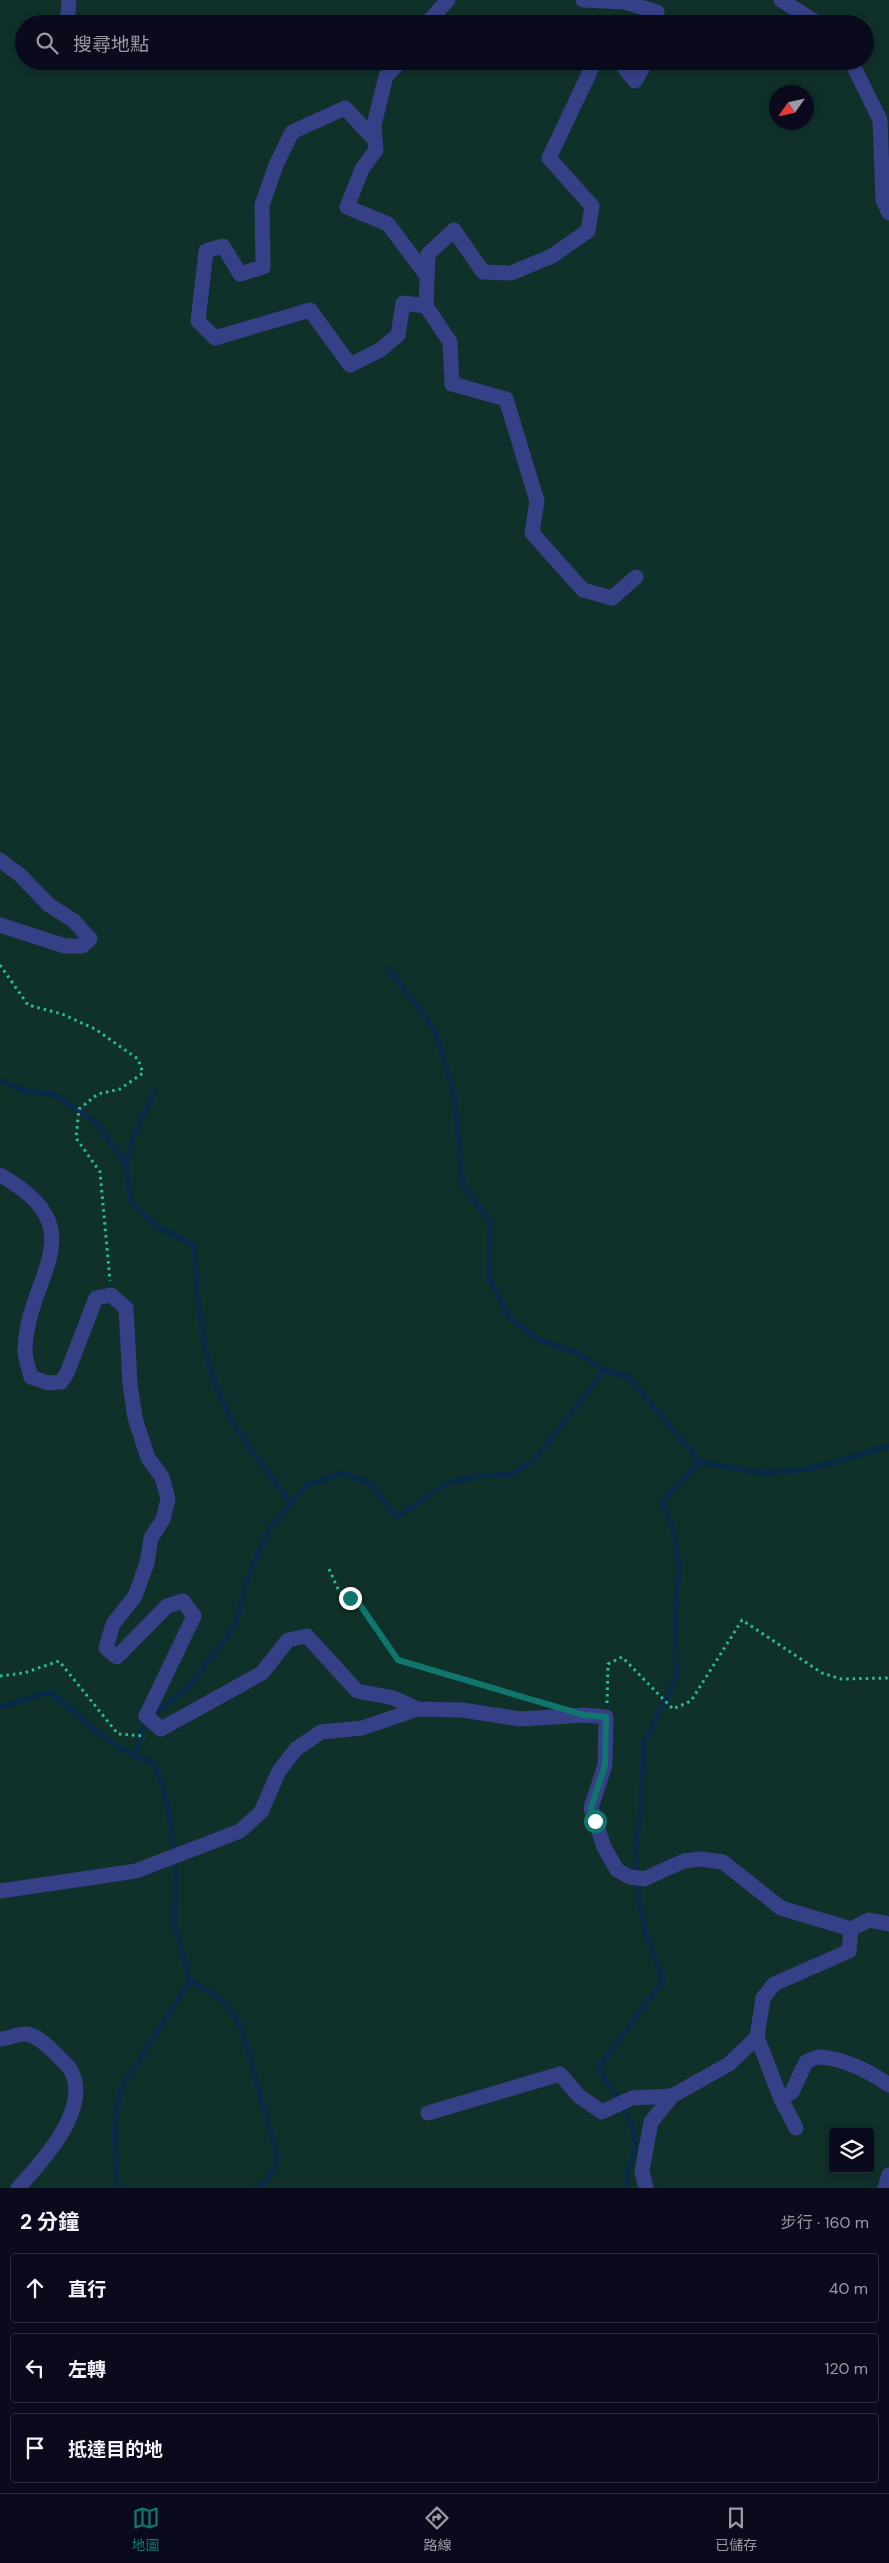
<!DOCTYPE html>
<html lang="zh-TW">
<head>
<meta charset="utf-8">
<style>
	:root { --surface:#0a0a1c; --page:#131325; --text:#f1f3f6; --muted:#999aa3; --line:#2a2b3b; --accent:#0f766e }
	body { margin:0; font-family:"DM Sans","Noto Sans TC",sans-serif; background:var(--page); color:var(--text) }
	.controls { position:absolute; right:15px; bottom:15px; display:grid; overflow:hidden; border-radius:5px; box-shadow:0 2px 8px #0003 }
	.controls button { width:45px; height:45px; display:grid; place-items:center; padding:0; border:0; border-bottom:1px solid var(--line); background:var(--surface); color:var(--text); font:25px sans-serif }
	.compass { position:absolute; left:769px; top:85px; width:45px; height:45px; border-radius:50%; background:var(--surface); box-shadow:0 2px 8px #0003; rotate:236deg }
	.stop { position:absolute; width:15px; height:15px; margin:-11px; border:4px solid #0f766e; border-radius:50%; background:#fff }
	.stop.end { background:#0f766e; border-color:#fff; box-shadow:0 1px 5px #0008 }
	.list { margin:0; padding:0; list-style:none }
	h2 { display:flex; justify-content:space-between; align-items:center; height:65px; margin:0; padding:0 20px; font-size:21px }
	h2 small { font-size:16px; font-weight:400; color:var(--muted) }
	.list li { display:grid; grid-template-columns:32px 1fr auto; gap:15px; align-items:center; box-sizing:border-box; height:70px; margin:0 10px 10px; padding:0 10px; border:1px solid var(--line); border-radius:5px }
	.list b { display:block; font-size:19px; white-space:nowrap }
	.list em { font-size:16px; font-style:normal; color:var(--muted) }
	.icon { flex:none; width:28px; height:28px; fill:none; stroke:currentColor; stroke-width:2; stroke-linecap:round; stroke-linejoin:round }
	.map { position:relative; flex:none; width:889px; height:2188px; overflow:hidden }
	.search { position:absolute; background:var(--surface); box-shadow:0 2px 8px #0003; left:15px; right:15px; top:15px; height:55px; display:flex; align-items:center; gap:12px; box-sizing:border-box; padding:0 18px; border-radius:28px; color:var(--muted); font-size:19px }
	.sheet { height:305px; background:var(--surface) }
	nav { display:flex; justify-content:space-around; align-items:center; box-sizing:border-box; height:70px; border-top:1px solid var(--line); background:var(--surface); font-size:14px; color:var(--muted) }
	nav a { display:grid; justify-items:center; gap:2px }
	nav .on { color:var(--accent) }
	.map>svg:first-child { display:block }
</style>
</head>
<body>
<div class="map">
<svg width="889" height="2188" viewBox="0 0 889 2188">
	<rect width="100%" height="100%" fill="#0e0e26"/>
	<path fill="#10302a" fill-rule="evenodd" d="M0,0h889v2188h-889zM24,24h841v37h-841zM776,92h30v30h-30zM833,2132h37v37h-37z"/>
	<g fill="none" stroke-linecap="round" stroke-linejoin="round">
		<g stroke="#092b49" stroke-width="5">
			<polyline points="388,968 435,1030 454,1093 463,1185 490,1222 489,1278 509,1317 539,1340 578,1353 605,1370"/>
			<path d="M0,1080l22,10 33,5 41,27 30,43 5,37 24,23 39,21c4,56 7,117 34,167 17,32 42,61 63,91"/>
			<polyline points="126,1165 131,1143 155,1090"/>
			<polyline points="0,1707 50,1692 106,1739 134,1756 144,1722 189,1687 235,1626 248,1577 271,1526 306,1486 341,1473 368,1482 397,1517 447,1483 479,1476 513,1474 536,1458 605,1370 629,1377 700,1462 762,1473 810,1469 889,1446"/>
			<polyline points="190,1980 224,2001 242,2029 278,2159 270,2176 258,2188"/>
			<polyline points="118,2188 114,2126 121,2089 190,1980 174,1925 176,1873 168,1805 155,1763 134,1756"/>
			<path d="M628,2188c-6,-16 6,-25 7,-40 2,-29 -23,-57 -37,-80l65,-87 -17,-47 -7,-31 -4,-54 6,-39 2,-65 33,-67 -1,-62 5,-50 -9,-44 -9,-20 38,-40"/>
		</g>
		<g stroke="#29bd9c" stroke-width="3" stroke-dasharray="2.5 4" stroke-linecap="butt">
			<polyline points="0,965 28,1005 62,1014 95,1029 138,1059 143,1073 120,1089 98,1094 79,1109 76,1138 100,1172 110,1281"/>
			<polyline points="329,1569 339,1591 360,1605 397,1660 540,1702"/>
			<polyline points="0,1676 24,1673 59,1661 118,1734 145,1736"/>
			<polyline points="607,1703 608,1664 622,1657 673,1709 691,1701 742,1620 822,1673 841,1679 889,1678"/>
		</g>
		<g stroke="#364087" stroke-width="15">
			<polyline points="583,0 625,2 657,12 655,24"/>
			<polyline points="781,0 819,24"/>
			<polyline points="67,24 69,0"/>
			<polyline points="426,24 448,0"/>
			<polyline points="401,61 386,76 374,125 376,150 362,169 347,207 388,224 427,276"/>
			<polyline points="595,61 549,158 592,206 588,231 552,256 511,273 483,272 454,230 428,254 426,306 450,342 452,384 506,399 537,501 532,533 583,590 612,598 636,577"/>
			<polyline points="619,61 635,81 647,61"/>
			<polyline points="851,61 880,120 883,200 889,213"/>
			<polyline points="375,140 345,108 292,132 276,165 262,205 263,267 240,274 223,246 206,251 198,321 215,338 310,310 350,365 380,350 398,335 403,303 426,306"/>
			<polyline points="0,860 20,875 49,905 74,921 90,939 82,946 65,946 0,925"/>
			<path d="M0,1175c99,55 26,100 25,176 0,8 4,18 6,26l17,6 13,-1 6,-9 29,-75 15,-3 15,13 4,76 5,34 13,40 14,19 6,22 -5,20 -12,19 -4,25 -12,33 -22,28 -7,24 11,9 50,-51 16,-5 11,15 -48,100 15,13 101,-56 26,-33 19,-4 50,55 37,7 24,11 44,1 58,9 64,-4 22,2 -1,48 -14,43 13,39 13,23 13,7 14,2 40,-18 17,-2 22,3 58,46 70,21 18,-9 20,4"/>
			<polyline points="0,1891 136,1871 240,1831 261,1812 279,1771 296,1749 321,1732 362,1728 418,1709"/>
			<path d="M757,2037l24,62 11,-7 14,-30c4,-2 10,-5 14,-5 23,1 51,15 69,28"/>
			<path d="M0,2039c9,0 18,-6 26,-5 11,1 24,14 31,21 4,5 10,9 13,14 23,38 -28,93 -52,119"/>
			<polyline points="781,2099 796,2128"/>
			<polyline points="428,2113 560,2074 579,2096 602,2112 632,2098 672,2096"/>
			<polyline points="646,2188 642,2171 651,2122 672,2096 729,2064 757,2037 763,1998 774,1984 849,1951 851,1929"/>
			<polyline points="885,2188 889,2175"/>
		</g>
	</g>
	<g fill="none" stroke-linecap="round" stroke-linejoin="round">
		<polyline stroke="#0f766e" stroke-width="6" points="350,1598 360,1605 398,1660 584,1715 606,1717 605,1765 591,1808 595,1821"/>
	</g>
</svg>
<div class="controls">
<button><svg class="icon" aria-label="layers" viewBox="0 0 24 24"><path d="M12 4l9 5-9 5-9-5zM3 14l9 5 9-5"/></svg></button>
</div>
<svg class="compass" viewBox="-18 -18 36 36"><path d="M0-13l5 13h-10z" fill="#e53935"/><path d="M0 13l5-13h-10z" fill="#999aa3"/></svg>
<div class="stop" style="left:595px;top:1821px"></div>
<div class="stop end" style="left:350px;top:1598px"></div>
<div class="search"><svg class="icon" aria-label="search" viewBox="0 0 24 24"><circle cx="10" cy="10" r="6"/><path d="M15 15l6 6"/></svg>搜尋地點</div>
</div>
<section class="sheet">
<h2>2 分鐘<small>步行 · 160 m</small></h2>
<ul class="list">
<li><svg class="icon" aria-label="ahead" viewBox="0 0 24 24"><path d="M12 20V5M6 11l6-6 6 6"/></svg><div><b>直行</b></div><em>40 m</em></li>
<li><svg class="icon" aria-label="left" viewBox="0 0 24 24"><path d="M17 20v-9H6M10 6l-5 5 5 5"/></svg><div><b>左轉</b></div><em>120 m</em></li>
<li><svg class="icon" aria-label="arrive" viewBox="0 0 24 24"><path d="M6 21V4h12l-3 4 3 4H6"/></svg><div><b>抵達目的地</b></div></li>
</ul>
</section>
<nav>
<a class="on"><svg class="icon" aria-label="map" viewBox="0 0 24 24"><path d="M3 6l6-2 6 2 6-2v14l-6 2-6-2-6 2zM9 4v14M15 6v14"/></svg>地圖</a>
<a><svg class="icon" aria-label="directions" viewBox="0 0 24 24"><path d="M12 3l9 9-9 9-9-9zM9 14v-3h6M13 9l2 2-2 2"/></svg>路線</a>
<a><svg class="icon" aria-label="saved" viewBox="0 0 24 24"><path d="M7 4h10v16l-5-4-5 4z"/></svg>已儲存</a>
</nav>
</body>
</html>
